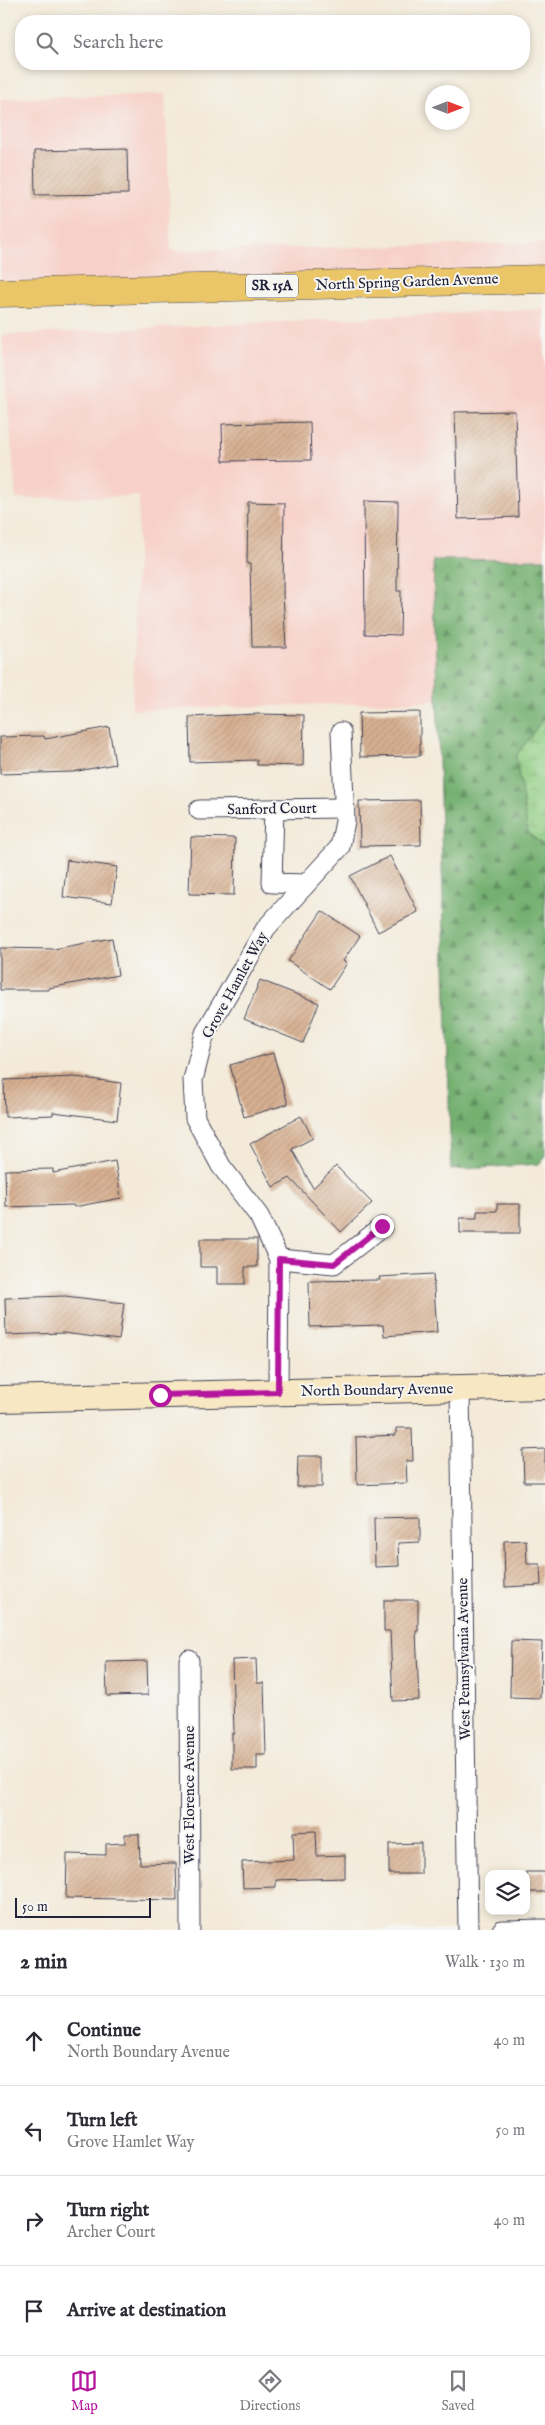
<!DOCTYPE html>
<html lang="en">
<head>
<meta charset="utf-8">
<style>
	:root { --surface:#fff; --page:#f7f7f7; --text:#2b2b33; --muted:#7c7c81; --line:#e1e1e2; --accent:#b5179e }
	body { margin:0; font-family:"IM FELL English",serif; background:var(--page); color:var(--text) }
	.controls { position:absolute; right:15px; bottom:15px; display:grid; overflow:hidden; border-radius:10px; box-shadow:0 2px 8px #0003 }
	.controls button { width:45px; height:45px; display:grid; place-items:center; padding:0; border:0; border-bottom:1px solid var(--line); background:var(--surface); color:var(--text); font:25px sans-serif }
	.compass { position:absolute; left:425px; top:85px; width:45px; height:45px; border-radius:50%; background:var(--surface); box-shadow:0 2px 8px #0003; rotate:90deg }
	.scale { position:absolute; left:15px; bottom:12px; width:136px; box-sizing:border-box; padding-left:5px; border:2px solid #22223b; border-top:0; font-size:14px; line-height:18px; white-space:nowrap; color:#22223b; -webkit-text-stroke:4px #f6f6f2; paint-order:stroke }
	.stop { position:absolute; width:15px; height:15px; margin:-11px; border:4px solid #b5179e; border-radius:50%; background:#fff }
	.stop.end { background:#b5179e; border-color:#fff; box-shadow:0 1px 5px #0008 }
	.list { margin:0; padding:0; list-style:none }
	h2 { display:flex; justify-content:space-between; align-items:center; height:65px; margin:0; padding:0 20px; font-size:21px }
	h2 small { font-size:16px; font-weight:400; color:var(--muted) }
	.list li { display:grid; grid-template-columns:32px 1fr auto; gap:15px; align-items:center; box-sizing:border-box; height:90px; padding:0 20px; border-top:1px solid var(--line) }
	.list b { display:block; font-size:19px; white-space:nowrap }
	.list p { margin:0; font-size:16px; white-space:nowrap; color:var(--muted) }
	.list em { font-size:16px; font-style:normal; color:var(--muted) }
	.icon { flex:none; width:28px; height:28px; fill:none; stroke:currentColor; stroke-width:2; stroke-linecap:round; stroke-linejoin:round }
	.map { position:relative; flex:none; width:545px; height:1930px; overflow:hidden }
	.search { position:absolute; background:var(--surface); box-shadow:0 2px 8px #0003; left:15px; right:15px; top:15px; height:55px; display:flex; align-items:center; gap:12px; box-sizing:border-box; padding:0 18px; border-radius:20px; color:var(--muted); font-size:19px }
	.sheet { height:425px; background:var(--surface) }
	nav { display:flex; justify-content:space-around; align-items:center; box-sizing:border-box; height:70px; border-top:1px solid var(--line); background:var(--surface); font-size:14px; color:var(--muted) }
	nav a { display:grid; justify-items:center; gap:2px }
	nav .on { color:var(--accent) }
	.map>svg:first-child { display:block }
</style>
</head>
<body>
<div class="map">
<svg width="545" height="1930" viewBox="0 0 545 1930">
	<defs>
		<pattern id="forest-firs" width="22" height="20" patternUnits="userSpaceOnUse" patternTransform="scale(1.25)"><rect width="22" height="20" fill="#74b071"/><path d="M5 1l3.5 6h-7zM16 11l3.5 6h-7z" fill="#5f8f5e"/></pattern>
		<pattern id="wetland-marsh" width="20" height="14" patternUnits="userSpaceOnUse" patternTransform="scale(1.25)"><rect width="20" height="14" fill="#91cd83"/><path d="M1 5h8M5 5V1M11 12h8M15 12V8" fill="none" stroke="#7db072"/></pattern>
		<pattern id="building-hatch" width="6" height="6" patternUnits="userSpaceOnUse" patternTransform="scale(1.25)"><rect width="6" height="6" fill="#d7b091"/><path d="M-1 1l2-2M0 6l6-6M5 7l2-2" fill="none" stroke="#b8977e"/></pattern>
	</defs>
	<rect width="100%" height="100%" fill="#f6f6f2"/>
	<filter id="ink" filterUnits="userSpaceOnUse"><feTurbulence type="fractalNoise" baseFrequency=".02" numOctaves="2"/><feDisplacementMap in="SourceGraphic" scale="10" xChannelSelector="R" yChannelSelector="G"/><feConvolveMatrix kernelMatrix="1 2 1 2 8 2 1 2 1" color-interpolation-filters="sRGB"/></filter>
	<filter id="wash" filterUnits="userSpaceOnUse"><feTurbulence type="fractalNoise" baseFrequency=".0096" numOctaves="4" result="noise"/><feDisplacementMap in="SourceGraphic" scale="20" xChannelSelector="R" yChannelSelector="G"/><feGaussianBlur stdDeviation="1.12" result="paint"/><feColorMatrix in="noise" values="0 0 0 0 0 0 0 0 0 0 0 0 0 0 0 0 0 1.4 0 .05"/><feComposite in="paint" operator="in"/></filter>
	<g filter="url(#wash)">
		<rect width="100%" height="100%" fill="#f3ead9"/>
		<g fill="#f7d1c9">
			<polygon points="165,94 171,251 545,243 545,270 0,284 0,99"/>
			<polygon points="545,309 545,559 433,560 437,701 132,710 139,496 16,499 2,335"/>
		</g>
		<polygon fill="url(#forest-firs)" stroke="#4b6956" points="545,559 545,717 516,756 528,833 545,846 545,1157 539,1164 451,1170 433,560"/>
		<polygon fill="url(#wetland-marsh)" stroke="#5a785f" points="545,717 545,846 528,833 516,756"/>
		<g id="blocks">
			<g fill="url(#building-hatch)">
				<polygon points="127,149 128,194 35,195 34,151"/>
				<polygon points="515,411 518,517 458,519 455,412"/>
				<polygon points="310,422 311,460 223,461 222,424"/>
				<polygon points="364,501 398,502 397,591 401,591 400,635 365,634"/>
				<polygon points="248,502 284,503 283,594 286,647 252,647 250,564 247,564"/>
				<polygon points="420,712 420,756 360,757 359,713"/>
				<polygon points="258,714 304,715 303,766 257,765 257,760 190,762 189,717"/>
				<polygon points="109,727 115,764 73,772 0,774 0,737 44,736 45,739"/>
				<polygon points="420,800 421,845 360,846 359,801"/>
				<polygon points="191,837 235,838 234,895 189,894"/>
				<polygon points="390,856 418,912 378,932 350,876"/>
				<polygon points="67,860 117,867 112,903 63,897"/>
				<polygon points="322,911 360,936 343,961 347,963 330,989 288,961"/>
				<polygon points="112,938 118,975 49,988 49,990 0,990 0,948 54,949"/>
				<polygon points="260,980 319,1003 303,1043 244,1019"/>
				<polygon points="273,1053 288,1104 244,1117 230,1065"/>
				<polygon points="75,1077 121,1083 117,1120 53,1112 53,1115 5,1117 4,1080"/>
				<polygon points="301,1116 313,1138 292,1149 313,1188 336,1166 372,1203 341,1232 290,1178 273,1187 250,1144"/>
				<polygon points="115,1161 121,1198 74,1207 73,1205 6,1207 5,1170 53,1169 53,1173"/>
				<polygon points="497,1204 520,1204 520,1233 460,1233 460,1218 477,1218 477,1211 497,1211"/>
				<polygon points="200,1239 257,1239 257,1267 245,1267 245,1284 217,1284 217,1267 200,1267"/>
				<polygon points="433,1274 437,1332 384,1336 383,1325 310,1327 309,1281 380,1280 379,1277"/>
				<polygon points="65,1296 124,1303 119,1340 63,1333 6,1335 5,1298"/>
				<polygon points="396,1428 412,1428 413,1461 406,1461 407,1483 357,1485 356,1437 396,1435"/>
				<polygon points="545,1449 545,1482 524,1482 523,1450"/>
				<polygon points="298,1456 322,1456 322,1487 297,1487"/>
				<polygon points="420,1517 420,1542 398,1543 399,1566 375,1567 374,1518"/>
				<polygon points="526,1540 527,1564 540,1564 541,1585 505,1587 504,1541"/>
				<polygon points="384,1600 418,1600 418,1631 416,1631 419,1700 393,1701 390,1631 384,1631"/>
				<polygon points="511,1641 542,1642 540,1698 510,1697"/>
				<polygon points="256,1659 257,1683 264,1683 266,1755 257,1755 257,1769 232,1769 232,1733 234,1733 232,1660"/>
				<polygon points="147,1661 148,1695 107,1696 106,1662"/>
				<polygon points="316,1831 317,1856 345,1855 345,1878 276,1880 276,1887 243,1888 242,1862 294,1860 293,1832"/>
				<polygon points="125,1834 139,1834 140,1864 176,1863 177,1900 66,1898 67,1854 106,1855 106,1844 125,1843"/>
				<polygon points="421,1843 421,1874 389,1874 389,1844"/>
				<rect x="526" y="1872" width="19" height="20"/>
			</g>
		</g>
	</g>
	<g filter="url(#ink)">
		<use href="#blocks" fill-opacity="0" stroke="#414053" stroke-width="1"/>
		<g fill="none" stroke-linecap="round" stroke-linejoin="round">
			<defs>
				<g id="street">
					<polyline points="274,809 272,883 306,884"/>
					<polyline points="199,810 345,808"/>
					<polyline points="279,1259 334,1264 382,1227"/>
					<polyline points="460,1389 468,1930"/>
					<polyline points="278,1392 279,1259 259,1216 221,1166 195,1118 193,1080 205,1033 266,928 340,847 345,821 341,732"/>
					<polyline points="189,1660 190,1930"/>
					<polyline points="502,1930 545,1929"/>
				</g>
				<polyline id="secondary" points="0,1399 545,1386"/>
				<polyline id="highway" points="0,293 545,279"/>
			</defs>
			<use href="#street" stroke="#414053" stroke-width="21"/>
			<use href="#secondary" stroke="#414053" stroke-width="28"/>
			<use href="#highway" stroke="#414053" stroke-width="29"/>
			<use href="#street" stroke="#fff" stroke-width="19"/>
			<use href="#secondary" stroke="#f7e8c3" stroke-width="26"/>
			<use href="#highway" stroke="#ebc669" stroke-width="28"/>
		</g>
	</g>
	<g fill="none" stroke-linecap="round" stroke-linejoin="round" filter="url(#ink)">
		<polyline stroke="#b5179e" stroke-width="6" points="160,1395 278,1392 279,1259 334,1264 382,1226"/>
	</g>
	<g text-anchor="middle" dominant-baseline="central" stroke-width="4" stroke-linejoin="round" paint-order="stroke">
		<rect fill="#f6f6f2" stroke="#626272" stroke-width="1" x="246" y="274.5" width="52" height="23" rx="4"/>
		<g font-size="14" font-weight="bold" fill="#22223b">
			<text x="272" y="286">SR 15A</text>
		</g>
		<g font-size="15" fill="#22223b" stroke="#f6f6f2">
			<text transform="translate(407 282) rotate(-2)">North Spring Garden Avenue</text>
			<text transform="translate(272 809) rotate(-1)">Sanford Court</text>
			<text transform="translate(235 985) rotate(-61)">Grove Hamlet Way</text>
			<text transform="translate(377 1390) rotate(-1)">North Boundary Avenue</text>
			<text transform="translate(464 1659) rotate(-91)">West Pennsylvania Avenue</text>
			<text transform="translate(189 1795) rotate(-90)">West Florence Avenue</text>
		</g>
	</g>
</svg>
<div class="controls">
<button><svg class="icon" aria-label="layers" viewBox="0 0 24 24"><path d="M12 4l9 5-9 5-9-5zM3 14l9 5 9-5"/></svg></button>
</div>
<svg class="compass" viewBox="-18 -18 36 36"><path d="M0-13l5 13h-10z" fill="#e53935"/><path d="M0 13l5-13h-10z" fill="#7c7c81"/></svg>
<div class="scale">50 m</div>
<div class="stop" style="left:160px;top:1395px"></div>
<div class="stop end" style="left:382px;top:1226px"></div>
<div class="search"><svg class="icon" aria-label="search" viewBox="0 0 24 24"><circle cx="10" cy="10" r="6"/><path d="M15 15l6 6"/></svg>Search here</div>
</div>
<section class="sheet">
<h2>2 min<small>Walk · 130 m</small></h2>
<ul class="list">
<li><svg class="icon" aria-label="ahead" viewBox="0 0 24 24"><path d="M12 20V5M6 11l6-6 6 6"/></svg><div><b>Continue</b><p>North Boundary Avenue</p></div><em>40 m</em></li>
<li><svg class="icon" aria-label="left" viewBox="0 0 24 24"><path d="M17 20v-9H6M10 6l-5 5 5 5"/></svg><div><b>Turn left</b><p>Grove Hamlet Way</p></div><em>50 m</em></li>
<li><svg class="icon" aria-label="right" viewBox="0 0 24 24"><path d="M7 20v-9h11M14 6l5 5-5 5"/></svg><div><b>Turn right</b><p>Archer Court</p></div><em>40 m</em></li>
<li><svg class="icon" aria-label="arrive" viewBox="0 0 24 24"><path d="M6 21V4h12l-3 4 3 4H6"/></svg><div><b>Arrive at destination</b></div></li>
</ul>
</section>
<nav>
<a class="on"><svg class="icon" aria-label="map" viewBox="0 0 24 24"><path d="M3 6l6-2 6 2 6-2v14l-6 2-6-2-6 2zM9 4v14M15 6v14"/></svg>Map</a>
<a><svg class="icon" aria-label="directions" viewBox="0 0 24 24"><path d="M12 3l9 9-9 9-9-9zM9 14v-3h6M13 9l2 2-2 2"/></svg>Directions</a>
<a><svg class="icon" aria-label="saved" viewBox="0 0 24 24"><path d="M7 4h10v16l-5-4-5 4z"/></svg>Saved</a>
</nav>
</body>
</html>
